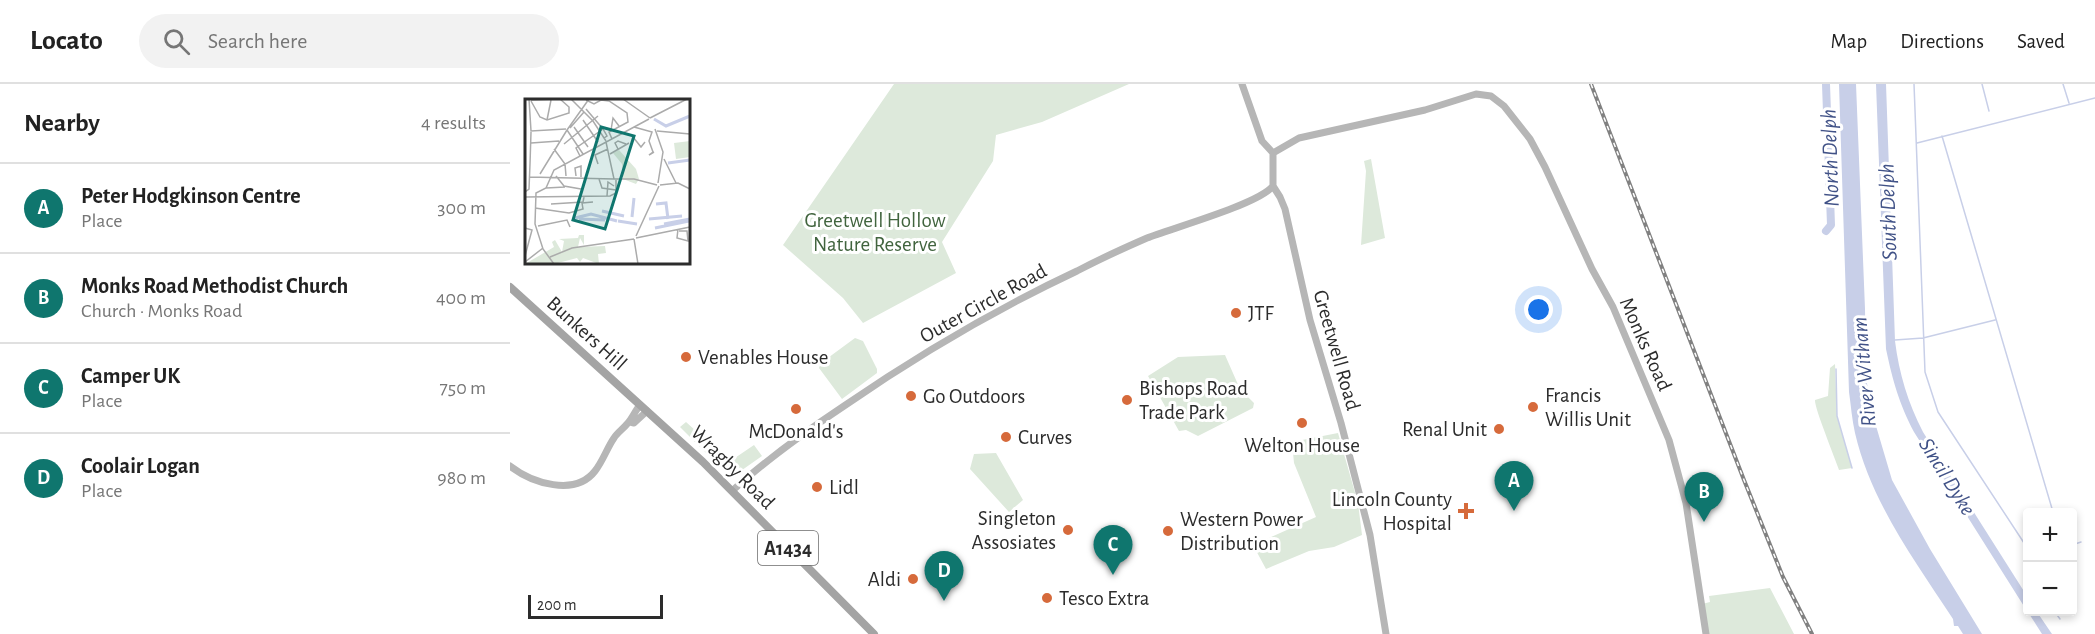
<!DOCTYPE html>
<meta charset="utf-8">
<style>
:root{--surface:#fff;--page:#f2f2f2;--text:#222;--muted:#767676;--line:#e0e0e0;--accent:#0f766e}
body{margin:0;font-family:"Alegreya Sans",sans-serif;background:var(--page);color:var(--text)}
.controls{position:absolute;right:18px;bottom:18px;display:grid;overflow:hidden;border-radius:6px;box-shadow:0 3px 9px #0003}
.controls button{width:54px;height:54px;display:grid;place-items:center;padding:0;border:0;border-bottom:2px solid var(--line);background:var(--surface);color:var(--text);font:30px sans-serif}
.scale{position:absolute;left:18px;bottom:15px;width:135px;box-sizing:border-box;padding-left:6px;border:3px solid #2c2c2c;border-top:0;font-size:16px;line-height:21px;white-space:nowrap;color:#2c2c2c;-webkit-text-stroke:4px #fff;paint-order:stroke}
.you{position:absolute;left:1029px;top:226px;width:21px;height:21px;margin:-15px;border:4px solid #fff;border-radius:50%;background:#1a73e8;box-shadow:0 0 0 9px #1a73e833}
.badge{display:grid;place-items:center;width:39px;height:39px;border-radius:50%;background:var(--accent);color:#fff;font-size:20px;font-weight:700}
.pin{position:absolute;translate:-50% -50px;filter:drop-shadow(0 2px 3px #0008)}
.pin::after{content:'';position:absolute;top:32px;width:21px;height:18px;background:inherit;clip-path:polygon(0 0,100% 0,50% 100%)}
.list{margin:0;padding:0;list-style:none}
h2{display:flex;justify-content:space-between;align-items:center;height:78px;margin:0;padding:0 24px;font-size:26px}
h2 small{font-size:20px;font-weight:400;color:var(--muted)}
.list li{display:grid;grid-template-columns:39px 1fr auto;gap:18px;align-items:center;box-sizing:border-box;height:90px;padding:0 24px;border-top:2px solid var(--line)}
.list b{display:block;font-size:22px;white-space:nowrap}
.list p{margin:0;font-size:20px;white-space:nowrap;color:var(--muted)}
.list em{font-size:20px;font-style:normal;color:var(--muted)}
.icon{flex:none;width:33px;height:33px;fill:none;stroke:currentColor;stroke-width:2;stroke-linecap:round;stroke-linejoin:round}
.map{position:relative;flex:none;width:1585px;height:550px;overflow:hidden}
header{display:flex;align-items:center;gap:36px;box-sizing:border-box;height:84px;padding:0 30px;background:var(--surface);border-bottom:2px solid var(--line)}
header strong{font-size:28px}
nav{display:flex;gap:33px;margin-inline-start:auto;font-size:21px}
.search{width:420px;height:54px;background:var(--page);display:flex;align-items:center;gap:15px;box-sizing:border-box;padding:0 21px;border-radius:33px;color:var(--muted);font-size:22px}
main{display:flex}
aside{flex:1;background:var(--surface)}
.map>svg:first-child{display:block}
</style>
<header>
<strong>Locato</strong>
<div class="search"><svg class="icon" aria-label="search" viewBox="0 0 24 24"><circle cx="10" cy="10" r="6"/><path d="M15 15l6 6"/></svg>Search here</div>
<nav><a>Map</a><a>Directions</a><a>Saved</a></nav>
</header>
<main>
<aside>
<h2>Nearby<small>4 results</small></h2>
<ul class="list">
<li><span class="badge">A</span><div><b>Peter Hodgkinson Centre</b><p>Place</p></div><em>300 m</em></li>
<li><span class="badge">B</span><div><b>Monks Road Methodist Church</b><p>Church · Monks Road</p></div><em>400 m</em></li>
<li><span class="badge">C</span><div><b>Camper UK</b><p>Place</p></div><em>750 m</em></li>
<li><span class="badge">D</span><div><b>Coolair Logan</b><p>Place</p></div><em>980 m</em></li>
</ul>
</aside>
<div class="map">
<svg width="1585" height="550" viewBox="0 0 1585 550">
<rect width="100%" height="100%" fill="#fff"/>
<!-- green -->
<path fill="#dde9db" d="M 384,0 L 619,0 L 532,38 L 486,51 L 483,77 L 432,158 L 446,189 L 353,239 L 333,214 L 273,161 Z
M 861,75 L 875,154 L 851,161 L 856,87 L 854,77 Z
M 345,254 L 353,257 L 367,285 L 367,289 L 332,315 L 309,284 L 311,279 Z
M 715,271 L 730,305 L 744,319 L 743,324 L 688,352 L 676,346 L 669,347 L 638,292 L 668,273 Z
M 1325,280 L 1327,332 L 1342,384 L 1329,386 C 1325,374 1304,323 1305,316 L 1318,312 L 1320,284 Z
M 176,338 L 186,347 L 192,346 L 216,380 L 244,361 L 252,372 L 225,391 L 216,389 L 170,343 Z
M 828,349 L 848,419 L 852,451 L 824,463 L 799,467 L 756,485 L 743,461 L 806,433 L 784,379 L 782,358 Z
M 486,369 L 513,416 L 499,428 L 460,385 L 464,370 Z
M 1260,504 L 1284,550 L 1198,550 L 1192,520 L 1200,518 L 1199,512 Z"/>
<!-- water -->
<path fill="#c8cfe8" d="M 1329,0 L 1346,0 L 1355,225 L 1356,293 L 1361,325 L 1382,396 L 1420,465 L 1472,550 L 1453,550 L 1448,542 L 1444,542 L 1443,535 C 1405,477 1361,418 1345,349 C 1342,336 1341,322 1339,308 Z
M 1366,0 L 1376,0 L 1385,257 C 1389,289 1398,319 1413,348 L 1517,512 L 1517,527 L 1404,348 C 1389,319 1383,298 1376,265 Z
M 1518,528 L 1527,528 L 1542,550 L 1532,550 Z"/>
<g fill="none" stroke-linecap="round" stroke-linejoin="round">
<!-- stream -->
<path stroke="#c8cfe8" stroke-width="1.5" d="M 1404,0 L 1415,288 L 1428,328 L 1518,465
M 1472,0 L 1479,27
M 1553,0 L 1559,19
M 1432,52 L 1543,428
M 1407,59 L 1585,14
M 1385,256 L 1413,254 L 1485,236
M 1326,285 L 1327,332 L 1342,384
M 1562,461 L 1571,458
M 1518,474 L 1514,477 L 1518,484
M 1545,528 L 1550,535"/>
<!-- river -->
<path stroke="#c8cfe8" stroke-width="8" d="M 1316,147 L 1321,141 L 1316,0"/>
<!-- secondary -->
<path stroke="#b6b6b6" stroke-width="7" d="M 732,0 L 752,57 L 763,69 L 763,102 L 770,113 L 775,125 L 800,236 L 831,339 L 860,451 L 876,550
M 763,69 L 789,54 L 915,26 L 966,10 L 981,12 L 994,22 L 1020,55 L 1035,83 L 1082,185 L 1103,223 L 1159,356 L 1176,419 L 1196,550
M 120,338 L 124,339 L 137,327
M 0,382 C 22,399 65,413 85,387 C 93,377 97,364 104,354 C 107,349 113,345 117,340 C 122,335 125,327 130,321
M 222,407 C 257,375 295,348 334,322 C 408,271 486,225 567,187 C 590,175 614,164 637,154 C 663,144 749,120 763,102"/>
<!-- primary -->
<path stroke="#a4a4a4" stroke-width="8" d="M 0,203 L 193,378 L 364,550"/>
<defs>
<path id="rail" d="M 1081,0 L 1234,396 L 1273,493 L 1302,550"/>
</defs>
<!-- rail casing -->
<use href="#rail" stroke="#818181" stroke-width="4"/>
<!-- rail -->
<use href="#rail" stroke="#fff" stroke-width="1.5" stroke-dasharray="4.5" stroke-linecap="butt"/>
</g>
<!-- markers -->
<g fill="#d66a3b" stroke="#fff" stroke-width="2">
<circle cx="726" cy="229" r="6"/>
<circle cx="176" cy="273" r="6"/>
<circle cx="401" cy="312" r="6"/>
<circle cx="617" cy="316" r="6"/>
<circle cx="1023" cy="323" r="6"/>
<circle cx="286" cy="325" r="6"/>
<circle cx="792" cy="339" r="6"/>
<circle cx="989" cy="345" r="6"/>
<circle cx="496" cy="353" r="6"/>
<circle cx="307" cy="403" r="6"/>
<path d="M953 418h6v6h6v6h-6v6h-6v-6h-6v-6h6z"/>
<circle cx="558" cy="446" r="6"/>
<circle cx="658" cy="447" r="6"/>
<circle cx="403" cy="495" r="6"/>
<circle cx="537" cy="514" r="6"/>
</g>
<g text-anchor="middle" stroke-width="6" stroke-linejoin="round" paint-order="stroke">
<!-- shield labels -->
<rect fill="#fff" stroke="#6b6b6b" stroke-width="1.5" x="248" y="447" width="60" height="34" rx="4.5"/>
<g font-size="20" font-weight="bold" fill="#2c2c2c">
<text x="278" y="471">A1434</text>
</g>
<!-- park labels -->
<g font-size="21" fill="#41643e" stroke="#fff">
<text x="365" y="143">Greetwell Hollow<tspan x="365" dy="24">Nature Reserve</tspan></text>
</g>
<!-- street labels -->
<g font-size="21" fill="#2c2c2c" stroke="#fff">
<text transform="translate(473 219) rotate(-29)" y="7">Outer Circle Road</text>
<text transform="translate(77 249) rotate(42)" y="7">Bunkers Hill</text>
<text transform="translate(1136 260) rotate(66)" y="7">Monks Road</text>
<text transform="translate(827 266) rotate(74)" y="7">Greetwell Road</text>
<text transform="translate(223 383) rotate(45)" y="7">Wragby Road</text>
</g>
<!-- poi labels -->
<g font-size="21" fill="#2c2c2c" stroke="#fff" text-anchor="start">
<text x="738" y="236">JTF</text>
<text x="188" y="280">Venables House</text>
<text x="629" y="311">Bishops Road<tspan x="629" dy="24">Trade Park</tspan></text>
<text x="1035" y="318">Francis<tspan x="1035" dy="24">Willis Unit</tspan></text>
<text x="413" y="319">Go Outdoors</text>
<text x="977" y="352" text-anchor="end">Renal Unit</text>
<text x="286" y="354" text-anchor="middle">McDonald's</text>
<text x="508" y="360">Curves</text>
<text x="792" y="368" text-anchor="middle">Welton House</text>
<text x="319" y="410">Lidl</text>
<text x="942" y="422" text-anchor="end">Lincoln County<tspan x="942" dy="24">Hospital</tspan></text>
<text x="546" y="441" text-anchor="end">Singleton<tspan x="546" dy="24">Assosiates</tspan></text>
<text x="670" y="442">Western Power<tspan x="670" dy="24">Distribution</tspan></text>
<text x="391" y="502" text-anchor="end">Aldi</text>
<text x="549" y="521">Tesco Extra</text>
</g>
<!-- water labels -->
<g font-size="22" font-style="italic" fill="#415287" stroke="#fff">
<text transform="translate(1319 74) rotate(-92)" y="8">North Delph</text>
<text transform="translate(1377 128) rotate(-92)" y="8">South Delph</text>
<text transform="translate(1353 288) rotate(-95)" y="8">River Witham</text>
<text transform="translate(1438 392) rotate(58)" y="8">Sincil Dyke</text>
</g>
</g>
<!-- overview -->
<g transform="translate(15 15)">
<rect width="165" height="165" fill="#fff"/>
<path d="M 165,42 L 165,58 L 151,60 L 149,44 ZM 94,51 L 111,70 L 114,80 L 111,85 L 98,80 L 97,65 L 88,54 ZM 54,136 L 59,136 L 59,146 L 55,139 L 53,148 L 80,147 L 81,154 L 73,155 L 74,165 L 58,159 L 55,163 L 52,159 L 29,165 L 0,165 L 29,148 L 27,143 L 30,141 L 37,153 L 39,142 L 34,140 L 53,139 Z" fill="#dde9db"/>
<path fill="none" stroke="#c8cfe8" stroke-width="3" d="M 129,20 L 141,27 L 165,17M 143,64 L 165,61M 131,105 L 141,104 L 143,120M 77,112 L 99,117M 107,118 L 109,99M 50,119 L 66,115 L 92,122M 54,120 L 80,121M 124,120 L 157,117M 93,122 L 112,125M 139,125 L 165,120M 130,129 L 164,122"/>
<path fill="none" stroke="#ababab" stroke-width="1.5" d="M 4,0 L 6,32 L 41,30M 46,0 L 68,22 L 81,42M 98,0 L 125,19M 6,1 L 30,0M 61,1 L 69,5 L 76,1 L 84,2 L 102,14 L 103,23 L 84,33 L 87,40M 6,2 L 15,18 L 22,21 L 44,14 L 44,8 L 35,0M 61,10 L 78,30 L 82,37 L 79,39M 125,19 L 162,0M 22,21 L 26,1M 58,21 L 73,43M 49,28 L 63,48M 109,28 L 127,33 L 124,42 L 128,53 L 124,56 L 129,53M 45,29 L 59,13M 130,30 L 138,53 L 133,84M 42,31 L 64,0M 42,31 L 58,55M 86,31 L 88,19 L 94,27M 132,32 L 165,35M 108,38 L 116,48 L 120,43M 81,43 L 89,80 L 109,80 L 132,86M 6,44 L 34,42M 39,45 L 73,17M 29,50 L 40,65 L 41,77M 93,50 L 90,44 L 93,42 L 101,45M 85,55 L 104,44M 55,57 L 51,49 L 78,30M 139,60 L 151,84M 5,65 L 6,33M 73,65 L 70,56 L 83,50M 15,75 L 42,31M 31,77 L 39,87 L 56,90M 51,77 L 50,69 L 56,67 L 56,78M 4,78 L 89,80M 74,80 L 77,89 L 91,91M 135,86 L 153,84 L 165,90M 21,89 L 40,88M 0,93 L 4,90 L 5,65M 82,97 L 83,83 L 89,87M 0,98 L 85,97 L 91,94 L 91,81M 26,105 L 58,103 L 59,98M 10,109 L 44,114 L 58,110 L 57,104 L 68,103M 13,127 L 42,121 L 45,128M 0,129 L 7,131 L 0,157M 153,130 L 152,139 L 163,142 L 162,132 L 154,132M 111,137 L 134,87M 111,139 L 165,128M 109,140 L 113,165M 25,158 L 47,149 L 109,140M 0,163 L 18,149M 29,165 L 18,150 L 10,125 L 11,94 L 21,89 L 29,71 L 124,20"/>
<path fill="#0f766e" fill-opacity="0.15" stroke="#0f766e" stroke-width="3" d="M 76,28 L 109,37 L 80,130 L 48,121 Z"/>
<rect width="165" height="165" fill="none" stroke="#2c2c2c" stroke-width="3"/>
</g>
</svg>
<div class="controls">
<button>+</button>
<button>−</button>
</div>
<div class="scale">200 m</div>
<div class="you"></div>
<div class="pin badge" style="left:1004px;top:427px">A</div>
<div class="pin badge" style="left:1194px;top:438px">B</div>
<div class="pin badge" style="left:603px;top:491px">C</div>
<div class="pin badge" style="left:434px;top:517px">D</div>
</div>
</main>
